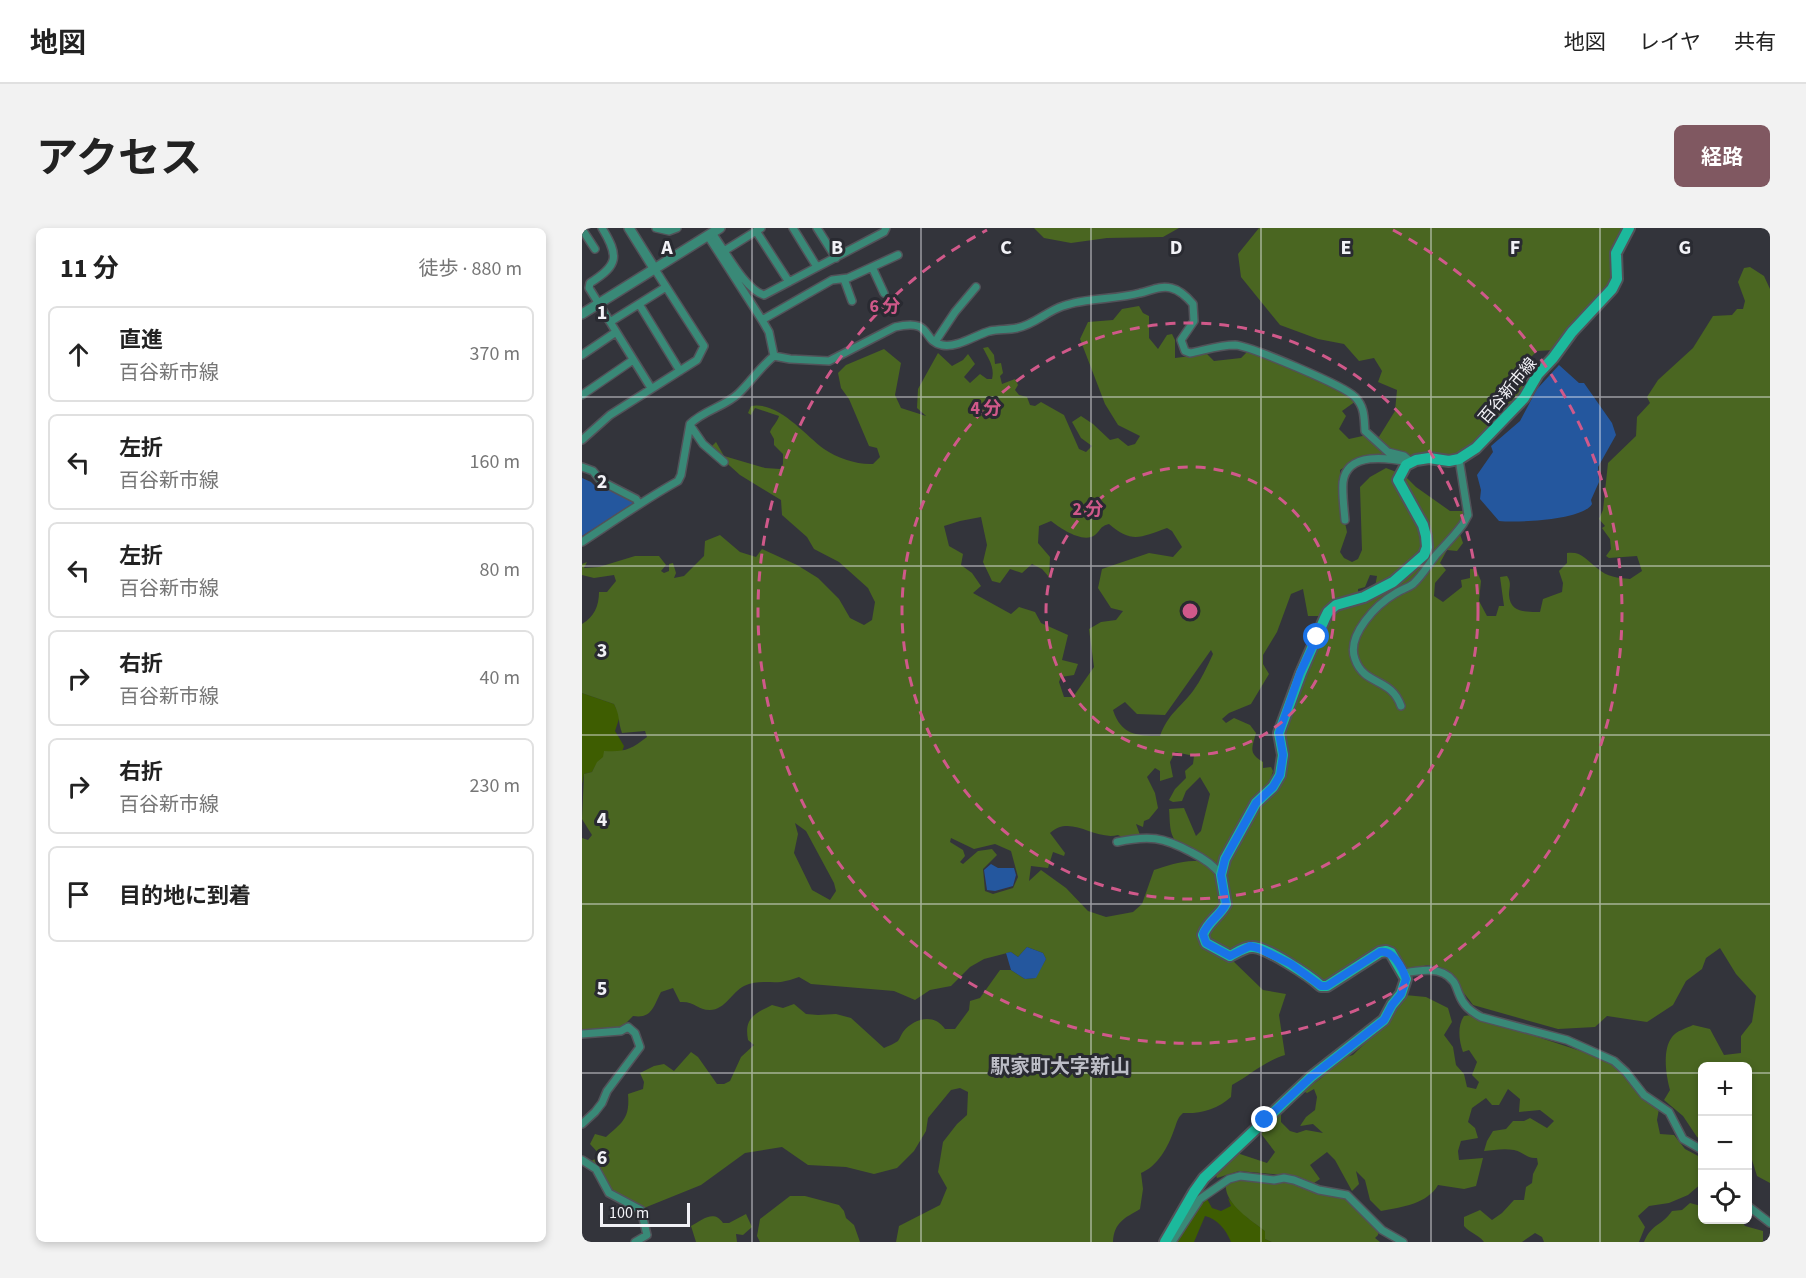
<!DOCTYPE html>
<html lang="ja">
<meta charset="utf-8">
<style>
:root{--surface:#fff;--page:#f2f2f2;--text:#222;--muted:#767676;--line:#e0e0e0;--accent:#805861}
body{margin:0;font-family:"Source Sans 3","Noto Sans JP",sans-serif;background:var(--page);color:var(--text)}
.controls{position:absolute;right:18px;bottom:18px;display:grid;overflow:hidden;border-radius:9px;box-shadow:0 3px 9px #0003}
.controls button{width:54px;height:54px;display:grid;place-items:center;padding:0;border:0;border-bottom:2px solid var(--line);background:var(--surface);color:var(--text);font:30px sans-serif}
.scale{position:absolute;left:18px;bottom:15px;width:90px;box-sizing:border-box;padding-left:6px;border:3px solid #f2f2f7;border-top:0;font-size:16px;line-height:21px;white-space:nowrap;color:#f2f2f7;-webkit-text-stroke:4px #292a31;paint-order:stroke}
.stop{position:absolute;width:18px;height:18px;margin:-14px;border:4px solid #1a73e8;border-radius:50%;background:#fff}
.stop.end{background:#1a73e8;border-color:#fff;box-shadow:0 2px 6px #0008}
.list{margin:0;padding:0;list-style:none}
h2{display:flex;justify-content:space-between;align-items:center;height:78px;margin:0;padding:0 24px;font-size:26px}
h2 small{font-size:20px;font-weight:400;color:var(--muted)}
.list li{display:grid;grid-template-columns:39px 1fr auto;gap:18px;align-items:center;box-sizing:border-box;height:96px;margin:0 12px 12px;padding:0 12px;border:2px solid var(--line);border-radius:9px}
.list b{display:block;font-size:22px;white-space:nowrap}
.list p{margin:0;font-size:20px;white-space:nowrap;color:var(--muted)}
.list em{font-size:20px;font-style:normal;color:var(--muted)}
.icon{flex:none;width:33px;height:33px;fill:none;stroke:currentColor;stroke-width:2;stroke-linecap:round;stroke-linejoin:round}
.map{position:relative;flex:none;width:1188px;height:1014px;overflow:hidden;border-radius:9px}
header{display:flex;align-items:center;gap:36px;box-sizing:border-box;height:84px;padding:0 30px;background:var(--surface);border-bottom:2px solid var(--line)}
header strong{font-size:28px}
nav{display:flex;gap:33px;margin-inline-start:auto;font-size:21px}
.intro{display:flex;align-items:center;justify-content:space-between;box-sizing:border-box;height:144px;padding:0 36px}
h1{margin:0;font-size:42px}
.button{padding:15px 27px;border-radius:9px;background:var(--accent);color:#fff;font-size:21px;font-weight:700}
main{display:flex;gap:36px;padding:0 36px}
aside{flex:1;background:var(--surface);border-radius:9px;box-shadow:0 3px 9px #0003}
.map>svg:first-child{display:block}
</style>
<header>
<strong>地図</strong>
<nav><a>地図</a><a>レイヤ</a><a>共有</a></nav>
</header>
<div class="intro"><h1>アクセス</h1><a class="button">経路</a></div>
<main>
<aside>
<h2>11 分<small>徒歩 · 880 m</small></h2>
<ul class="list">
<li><svg class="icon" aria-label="ahead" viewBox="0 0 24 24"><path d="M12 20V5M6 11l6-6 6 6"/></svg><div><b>直進</b><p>百谷新市線</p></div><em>370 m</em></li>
<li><svg class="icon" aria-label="left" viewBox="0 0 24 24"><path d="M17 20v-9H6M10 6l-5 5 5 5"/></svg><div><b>左折</b><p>百谷新市線</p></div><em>160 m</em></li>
<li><svg class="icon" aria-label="left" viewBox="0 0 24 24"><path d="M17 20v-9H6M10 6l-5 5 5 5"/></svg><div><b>左折</b><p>百谷新市線</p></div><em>80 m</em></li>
<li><svg class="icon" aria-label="right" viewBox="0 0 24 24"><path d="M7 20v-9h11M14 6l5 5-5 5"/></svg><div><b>右折</b><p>百谷新市線</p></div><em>40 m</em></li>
<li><svg class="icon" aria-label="right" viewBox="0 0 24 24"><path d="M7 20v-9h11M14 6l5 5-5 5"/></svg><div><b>右折</b><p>百谷新市線</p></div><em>230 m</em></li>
<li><svg class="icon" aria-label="arrive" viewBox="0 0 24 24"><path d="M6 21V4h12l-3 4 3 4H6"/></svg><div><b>目的地に到着</b></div></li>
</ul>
</aside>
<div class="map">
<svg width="1188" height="1014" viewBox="0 0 1188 1014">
<rect width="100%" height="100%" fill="#33343b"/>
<!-- green -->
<path fill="#3e5d01" d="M 0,465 L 32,476 L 38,488 L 33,503 L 42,518 L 40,524 C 24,528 18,528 10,544 L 2,546 L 0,556 Z
M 646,970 L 666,990 L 683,1003 L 683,1011 L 690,1014 L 649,1014 C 644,1002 636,991 623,988 L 612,1014 L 592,1014 L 618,977 L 625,971 L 630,980 L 639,983 L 649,978 Z"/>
<!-- forest -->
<path fill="#4a6621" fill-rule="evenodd" d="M 452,0 L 597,0 L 581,9 L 525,10 L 489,15 L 462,10 Z
M 677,0 L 1044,0 L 1024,63 L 971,122 L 955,123 L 939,139 C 944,153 942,167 931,178 C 919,189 879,229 865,230 C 858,231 850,228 842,228 C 820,228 812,225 795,212 L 813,183 L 815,162 L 796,154 L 800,143 L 792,130 L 777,133 L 762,116 L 736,111 L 698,97 L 659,49 L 656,26 Z
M 1168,39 L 1182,48 L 1188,61 L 1188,955 L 1175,948 L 1166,919 L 1166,838 L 1120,838 L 1120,912 L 1115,909 L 1101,888 L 1082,872 L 1088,862 C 1084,848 1080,822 1090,809 C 1094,803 1105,800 1111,797 L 1128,801 L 1142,827 L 1159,825 L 1159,808 L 1170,794 L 1174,768 L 1154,746 L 1138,720 L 1124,730 L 1120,741 L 1104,753 L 1091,777 L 1065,794 L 1025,788 L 1013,799 L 976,801 L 891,777 C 885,767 857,736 845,737 C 840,738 832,743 827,746 L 810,721 L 798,720 L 739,757 L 720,739 L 679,719 L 667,716 L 647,726 L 626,714 L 624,705 L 648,677 L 643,646 L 644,634 L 665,590 L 674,578 L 691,564 L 699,552 L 703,525 L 699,506 L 713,465 L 717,464 L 718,449 L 738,409 L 745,401 L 746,388 C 763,375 788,376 801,361 L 793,359 L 795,348 L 788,347 L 783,359 L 776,361 L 776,369 L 753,374 L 739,388 L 726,388 L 721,361 L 709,366 L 695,404 L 681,427 L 681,436 L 687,446 L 669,476 L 647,485 L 640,491 L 644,495 L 652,490 L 668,497 L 674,505 C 670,520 666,525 681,534 L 681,540 L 689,539 L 691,543 L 689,550 L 693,553 L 663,587 L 642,630 L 639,643 C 625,620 600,632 591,609 C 587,601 588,589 587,581 L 602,580 L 614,608 L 619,603 L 628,566 L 618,549 L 604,563 L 600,573 L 591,574 L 587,572 L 593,561 L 604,550 L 603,543 L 611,536 L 612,528 L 593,524 L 588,534 L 591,549 L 578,553 L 578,543 L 573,540 L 565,549 L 573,565 L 576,580 L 567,591 L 562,593 L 561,599 L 554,596 L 558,607 L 549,614 L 536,607 C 512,613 489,586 468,605 L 483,625 L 482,628 L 471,624 L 466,640 L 449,638 L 447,653 L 459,642 L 484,660 L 506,683 L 524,689 L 551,684 L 560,676 L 572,642 C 588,637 619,625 632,641 C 639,649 639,665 641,675 L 621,700 L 617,714 L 649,731 L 681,762 L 704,766 L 697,787 L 703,827 C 683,833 668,847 650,857 L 649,869 C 636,881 618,886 601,885 C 595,890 595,895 592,902 C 586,919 576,938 559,945 L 561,961 L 558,981 C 543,990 532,994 531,1014 L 314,1014 L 317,998 L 358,977 L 365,960 L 356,944 L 361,914 L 375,896 L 385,887 L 386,864 L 378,860 L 369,862 L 346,890 L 344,903 L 332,923 L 315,940 L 292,946 L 264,939 L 226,937 L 200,919 L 163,925 L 119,957 L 62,980 L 28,962 L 16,940 L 7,934 L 19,928 L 8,916 L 13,906 L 24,909 C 41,894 48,890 46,866 L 61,861 L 62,854 L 58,845 L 72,838 L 82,836 L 92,843 L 109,824 L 116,829 L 135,856 L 142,856 L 148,853 L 159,829 L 172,817 L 166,812 C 162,790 172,786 190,777 L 201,780 L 212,776 L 224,786 L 236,787 L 254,786 L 269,790 L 302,820 C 306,818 312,816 316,813 C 318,810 319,807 321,804 C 332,790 352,785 363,801 L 373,801 L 387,782 L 388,773 L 398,770 L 418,742 L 429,742 L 443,751 L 453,750 L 464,731 L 461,725 L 445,719 L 436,729 L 429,724 L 402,731 L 388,739 L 369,758 L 348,762 L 333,772 L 312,763 L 229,756 L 217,749 C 211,751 205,753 199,754 C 187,755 174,752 162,758 C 150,764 143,782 128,782 C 115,782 113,773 98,774 L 91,760 L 79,764 C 71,779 70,791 51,788 L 40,799 L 0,804 L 0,610 L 6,612 L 10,607 L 0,591 L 2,546 L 10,544 L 15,534 L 21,529 L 22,523 C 43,524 48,522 65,509 L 63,503 L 40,505 C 36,494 38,487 32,476 L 0,465 L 0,396 C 12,389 17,378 17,364 L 25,364 L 34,353 L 32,347 L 12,350 L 0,347 L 0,336 L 5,334 L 2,340 L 17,339 L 53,328 L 77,328 L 84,337 L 79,343 L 82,345 L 87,343 L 87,336 L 91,335 L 94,345 L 92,350 L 102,348 L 122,328 L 123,313 L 138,307 L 158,324 L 174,329 L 180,321 L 215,337 L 236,350 L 257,371 L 268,390 L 282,397 L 290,392 L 293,374 L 286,360 L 257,334 L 232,321 L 225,309 L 200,287 L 199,272 L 158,247 L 128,220 L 134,214 L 142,228 L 183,240 L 198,241 L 201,236 L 201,226 L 192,217 L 192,211 L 188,204 C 190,198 195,195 197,188 L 173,180 L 169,187 L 166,185 L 169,178 C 196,173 222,206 242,221 C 255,230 276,237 291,236 L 298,229 L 295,220 L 287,218 L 267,171 L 259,160 L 256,145 L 264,137 L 302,121 L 319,135 L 313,167 L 319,180 L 344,188 L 335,180 L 336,161 L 356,125 L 370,138 L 381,132 L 386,126 L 393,136 L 382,149 L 388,155 L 398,146 L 405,151 L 410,151 C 413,139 406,130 401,120 L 406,119 L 412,127 L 413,136 L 419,135 L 421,145 L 418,148 L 420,156 L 433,151 L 436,157 L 433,162 L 437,167 L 445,169 L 448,177 L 453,178 L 459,174 L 482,187 L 497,221 L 504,224 L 510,218 L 499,210 L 490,194 L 499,188 L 511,196 L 528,212 L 536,210 L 546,218 L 553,216 L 558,208 L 536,197 L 523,176 L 498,111 L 506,94 L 531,92 L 540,81 L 557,78 L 561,85 L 567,88 L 567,110 L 576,121 L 585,107 L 590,106 L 593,112 L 593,130 L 625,126 L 632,133 L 659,130 L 665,124 L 673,123 L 767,166 L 774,173 L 760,183 L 764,188 L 757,201 L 767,211 L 785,207 L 806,225 L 820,230 L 781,228 L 758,242 L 759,276 L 765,304 L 758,324 L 762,330 L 770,334 L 776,331 L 780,322 L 778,259 L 788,249 L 804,240 L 822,247 L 834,259 L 868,283 L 881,283 L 887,295 L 878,306 L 881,315 L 875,323 L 865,322 L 858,335 L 864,342 L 853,355 L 852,368 L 861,374 L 880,359 L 879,352 L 888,350 L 888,341 L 894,341 L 899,353 L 897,373 L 905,388 L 914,388 L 917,378 L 922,378 L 918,349 L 925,348 C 930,355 927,359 927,367 C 928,385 944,384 958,384 L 961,371 L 980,364 L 981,355 L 977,343 L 985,335 L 985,325 C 1000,323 1004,332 1015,340 C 1025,349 1036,350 1048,351 L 1060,343 L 1055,328 L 1027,330 L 1024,328 L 1029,321 L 1028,311 L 1020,300 L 1023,298 L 1017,291 L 1021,282 L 1026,235 L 1054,208 L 1055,189 L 1068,175 L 1065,169 L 1076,152 L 1111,120 L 1131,88 L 1150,87 L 1155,81 L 1161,81 L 1163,73 L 1156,54 L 1162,40 ZM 399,289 L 405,317 L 401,334 L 410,353 L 418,355 L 428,341 L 440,345 L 450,336 L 460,341 L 467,349 L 468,329 L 456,315 L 457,298 L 469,293 C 478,300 501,316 513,307 C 520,301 517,299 527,296 C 550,316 559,309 585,300 L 590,303 L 600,319 L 591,329 L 567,325 L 520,341 L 516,360 L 529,380 L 541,383 L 534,392 L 519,394 L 507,401 L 512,439 L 491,469 L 482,469 L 477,454 L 479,449 L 492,447 L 496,436 L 480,432 L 486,407 L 459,395 L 453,384 L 437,379 L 429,386 L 391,365 L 399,358 L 390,345 L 379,337 L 381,326 L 367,318 L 362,298 L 378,293 ZM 629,422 L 631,426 C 625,439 619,452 611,463 C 597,481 586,486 578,508 C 555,508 539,507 531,482 L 543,474 L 555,486 L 583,487 ZM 213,595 L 224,603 L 252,655 L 254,663 L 248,672 L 230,662 L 212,625 L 216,606 ZM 369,610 L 392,621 L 413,616 L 429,623 L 436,649 L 431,660 L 411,666 L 403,663 L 401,641 L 415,627 L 410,621 L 396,623 L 381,636 L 378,634 L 383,628 L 381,622 L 368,614 Z
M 823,767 L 844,769 L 866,780 L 870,794 L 862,807 L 871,819 L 874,837 L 882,846 L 885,859 L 894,861 L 897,854 L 890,847 L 895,834 L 887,822 L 881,824 C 877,813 875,798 882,788 L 889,787 L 1023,831 C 1044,844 1058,865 1077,881 L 1075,892 L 1078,906 L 1092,907 L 1103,921 L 1120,930 L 1120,936 L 1118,937 L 1120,955 L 1106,967 L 1087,975 L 1067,978 L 1056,988 L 1063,999 L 1057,1014 L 962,1014 L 960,1009 L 953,1005 L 940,1014 L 902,1014 C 897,1007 888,1005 882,998 L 882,989 L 898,982 L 910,992 L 920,985 L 932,972 L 942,972 L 944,959 L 950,955 L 951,946 L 956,936 L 955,930 C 945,931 942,924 932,922 C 922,920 912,922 902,923 L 905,913 L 911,903 L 924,901 L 931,893 L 942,893 L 948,890 L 965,900 L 972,893 L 958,882 L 937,884 L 938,871 L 926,861 L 917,877 L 910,877 L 904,870 L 890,880 L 886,894 L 893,900 L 896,910 L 879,913 L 876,923 L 877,932 L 901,930 L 894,958 L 882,961 L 856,957 C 845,976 820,979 799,983 L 788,972 L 783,952 L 774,943 L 777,956 L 770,963 L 753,932 L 745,924 L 728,937 L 738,951 L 732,955 L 714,948 L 657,943 L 635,950 L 633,944 L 655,925 L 685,935 L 693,924 L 677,903 L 699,884 L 699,894 L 708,903 L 715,905 L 724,902 L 741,905 L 731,896 L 718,898 L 724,889 L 733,882 L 735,869 L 732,861 L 725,865 L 721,863 L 738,851 L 761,830 L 771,827 L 804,794 Z
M 663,949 L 685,954 L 707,955 L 737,964 L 761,967 L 797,1001 L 796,1007 L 793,1010 L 798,1014 L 690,1014 L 683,1011 L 683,1003 C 669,992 641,975 644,955 Z
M 208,968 L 223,968 L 257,977 L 262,983 L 264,990 L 272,997 L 278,1014 L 178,1014 L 175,1008 L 178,991 Z
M 1108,975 L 1119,978 L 1120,976 L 1120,992 L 1159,992 L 1163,998 L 1181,1003 L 1181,1014 L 1062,1014 C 1070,995 1080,998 1090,983 L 1100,982 Z
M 164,986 L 170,999 L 161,1007 L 154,1006 L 155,1014 L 114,1014 L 109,998 C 120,992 132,981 141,995 L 147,995 Z"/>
<!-- water -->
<path fill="#24579e" d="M 977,137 L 997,155 L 1002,155 L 1030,195 L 1034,207 L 1016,239 L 1017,254 L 1009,272 L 1010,276 C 1001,292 936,295 917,293 L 898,271 L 899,262 L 895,247 L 911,224 L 909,218 L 938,193 L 955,161 Z
M 0,250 L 9,254 L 13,258 L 28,261 L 52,271 L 51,276 L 0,308 Z
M 409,636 L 416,640 L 432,640 L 434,647 L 431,658 L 413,663 L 405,662 L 402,642 Z
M 445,719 L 461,725 L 464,731 L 454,750 L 443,751 L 429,742 L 424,725 L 429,724 L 436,729 Z"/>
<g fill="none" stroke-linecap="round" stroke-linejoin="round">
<defs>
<path id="minor" d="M 20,0 C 37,28 37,37 8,55 L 7,60 L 69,160
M 74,0 L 87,3 L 95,0
M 211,0 L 235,39
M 235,0 L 254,30
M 0,1 L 13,21
M 174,3 L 207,54
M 130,5 C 142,21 163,62 182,67 L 302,4 L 304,0
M 126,8 L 180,92 L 187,104 L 192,128
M 142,23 L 179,0
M 290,39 L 302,65
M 262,51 L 270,73
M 57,76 L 98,143
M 180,92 L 250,52 L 266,50 L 316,27
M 28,94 L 84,59
M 353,114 L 373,84 L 394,59
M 0,127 L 34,104
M 0,167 L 51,132
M 108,197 L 121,216 L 142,234
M 0,212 L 28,187 L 115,132 L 122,118 L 72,40
M 0,239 L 11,243 L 19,253 L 54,271 L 57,276
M 763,292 C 762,280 760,266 761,254 C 765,223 807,230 827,234
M 0,314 C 32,293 62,272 96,253 L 99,247 L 108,196 C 122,182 142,179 156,166 C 169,154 178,139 192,128 L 208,131 L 247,133 L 313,99 C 352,90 339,113 360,117 C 376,120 393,107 408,103 C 417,101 426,102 435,100 C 452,97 465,83 481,78 C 505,69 533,72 558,65 C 568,63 578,57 589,60 C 598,62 605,69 611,76 L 612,93 L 599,112 L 603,123 L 608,125 C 623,122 638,117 653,117 C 668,118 763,158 773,169 C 783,179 782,190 783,203 L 806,224 L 822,228 L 829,234
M 819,478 C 809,449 782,458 773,431 C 764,407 795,376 814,365 C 820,361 826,360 831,356 C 840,348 846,337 854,327 C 863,317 873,307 881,296 L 886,287 L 877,231
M 535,614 C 567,607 581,609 609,624 C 621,630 631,636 639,647
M 822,745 C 838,742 860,738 871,753 C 874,756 875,762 877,766 C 881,777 888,783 899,789 L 985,812 L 1032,833 L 1044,844 L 1062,867 L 1087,884 L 1101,911 L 1120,922
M 0,806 L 39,803 L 46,799 L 53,805 L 58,819 L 25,863 L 20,875 L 13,884 L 0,896
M 0,932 L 14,941 L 27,965 L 59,982 L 65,1007 L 53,1014
M 1166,978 L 1188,995
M 590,1014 L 618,971 L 647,951 L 658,948 L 692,952 L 702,950 L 712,952 L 737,962 L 765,967 L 800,1002 L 821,1014"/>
<path id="tertiary" d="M 47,0 L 72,40
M 0,86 L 138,0"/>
<path id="secondary" d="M 583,1014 L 612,964 L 622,950 L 729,849 L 802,792 L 810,777 L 819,766 L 824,751 L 809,725 L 804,723 L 798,724 L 745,758 L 739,758 C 728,748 683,718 670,719 C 662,719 654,725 648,728 L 624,715 L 621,707 C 626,693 637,689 644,676 L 639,647 L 643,631 L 674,575 L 691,559 L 698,547 L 701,527 L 697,505 L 719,445 L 743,390 L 746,384 L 754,377 L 782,369 L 811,354 L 842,327 L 845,319 L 844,308 L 841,297 L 816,252 L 824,237 L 834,232 L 847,230 L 867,233 L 877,231 L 894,220 L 942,170 L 956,146 L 971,130 L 990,104 L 1030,61 L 1035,51 L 1034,25 L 1047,0"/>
</defs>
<!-- minor casing -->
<use href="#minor" stroke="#525259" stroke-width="10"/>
<!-- tertiary casing -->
<use href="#tertiary" stroke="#525259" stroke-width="12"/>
<!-- secondary casing -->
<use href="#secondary" stroke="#525259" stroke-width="14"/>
<!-- minor -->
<use href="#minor" stroke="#398977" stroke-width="7"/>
<!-- tertiary -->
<use href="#tertiary" stroke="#398977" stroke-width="9"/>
<!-- secondary -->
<use href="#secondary" stroke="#1cb99c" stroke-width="10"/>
</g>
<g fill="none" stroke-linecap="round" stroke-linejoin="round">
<!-- route -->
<path stroke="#1a73e8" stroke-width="8" d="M 683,892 L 729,849 L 802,792 L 810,777 L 819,766 L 824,751 C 820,739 811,722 798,724 L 745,758 L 739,758 L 709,736 L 676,720 L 668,718 L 648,728 L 624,715 L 621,706 C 626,693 637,689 644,676 L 639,647 L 643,631 L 674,575 L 691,559 L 698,547 L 701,527 L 697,505 L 718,445 L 735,409"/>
</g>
<!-- grid -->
<path fill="none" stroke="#f2f2f7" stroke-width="1.5" stroke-opacity="0.55" d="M 170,0 L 170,1014M 339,0 L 339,1014M 509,0 L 509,1014M 679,0 L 679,1014M 849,0 L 849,1014M 1018,0 L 1018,1014M 0,169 L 1188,169M 0,338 L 1188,338M 0,507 L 1188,507M 0,676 L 1188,676M 0,845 L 1120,845M 1166,845 L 1188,845"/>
<!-- distance rings -->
<g fill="none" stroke="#d0598a" stroke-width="3" stroke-dasharray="10 8">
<circle cx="608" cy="383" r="144"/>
<circle cx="608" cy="383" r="288"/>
<path d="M811 2A432 432 0 1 1 405 2"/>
</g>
<g text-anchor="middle" stroke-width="6" stroke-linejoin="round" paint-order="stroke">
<!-- street labels -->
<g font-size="16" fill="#f2f2f7" stroke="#292a31">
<text transform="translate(925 162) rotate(-50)" y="6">百谷新市線</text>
</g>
<!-- quarter labels -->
<g font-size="20" font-weight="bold" fill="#bcbdc6" stroke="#292a31">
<text x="478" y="845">駅家町大字新山</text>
</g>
</g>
<g font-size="20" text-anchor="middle" font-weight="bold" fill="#f2f2f7" stroke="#292a31" stroke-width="6" stroke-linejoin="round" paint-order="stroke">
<text x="85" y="26">A</text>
<text x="255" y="26">B</text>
<text x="424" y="26">C</text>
<text x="594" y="26">D</text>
<text x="764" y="26">E</text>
<text x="933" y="26">F</text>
<text x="1103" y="26">G</text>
<text x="20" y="91">1</text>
<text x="20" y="260">2</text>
<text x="20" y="429">3</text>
<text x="20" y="598">4</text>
<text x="20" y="767">5</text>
<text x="20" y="936">6</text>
</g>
<circle cx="608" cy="383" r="9" fill="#d0598a" stroke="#292a31" stroke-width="3"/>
<g font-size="18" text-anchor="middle" font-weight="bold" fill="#d0598a" stroke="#292a31" stroke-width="6" stroke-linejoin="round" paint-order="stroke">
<text x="303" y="84">6 分</text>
<text x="404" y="186">4 分</text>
<text x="506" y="287">2 分</text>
</g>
</svg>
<div class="controls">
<button>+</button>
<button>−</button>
<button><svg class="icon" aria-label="locate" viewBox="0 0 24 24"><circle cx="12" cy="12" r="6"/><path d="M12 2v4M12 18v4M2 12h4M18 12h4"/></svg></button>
</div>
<div class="scale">100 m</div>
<div class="stop" style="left:735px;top:409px"></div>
<div class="stop end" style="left:683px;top:892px"></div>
</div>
</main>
